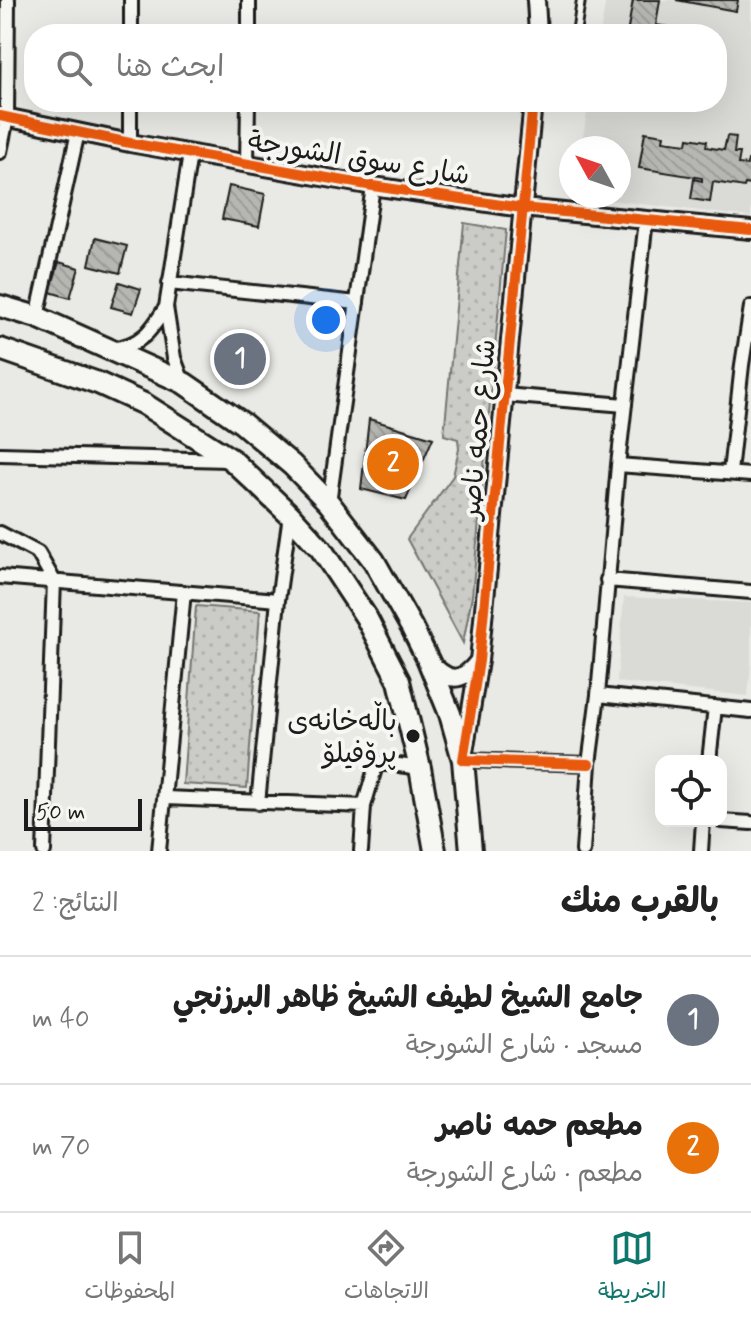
<!DOCTYPE html>
<html lang="ar">
<meta charset="utf-8">
<style>
:root{--surface:#fff;--page:#f2f2f2;--text:#222;--muted:#767676;--line:#e0e0e0;--accent:#0f766e}
body{margin:0;font-family:Mynerve,"Playpen Sans Arabic",sans-serif;background:var(--page);color:var(--text);direction:rtl}
.controls{position:absolute;right:24px;bottom:24px;display:grid;overflow:hidden;border-radius:16px;box-shadow:0 8px 32px #0002}
.controls button{width:72px;height:72px;display:grid;place-items:center;padding:0;border:0;border-bottom:2px solid var(--line);background:var(--surface);color:var(--text);font:40px sans-serif}
.compass{position:absolute;left:559px;top:136px;width:72px;height:72px;border-radius:50%;background:var(--surface);box-shadow:0 8px 32px #0002;rotate:310deg}
.scale{position:absolute;left:24px;bottom:20px;width:118px;box-sizing:border-box;padding-left:8px;border:4px solid #1c1c1c;border-top:0;font-size:22px;line-height:28px;white-space:nowrap;color:#1c1c1c;-webkit-text-stroke:6px #f6f6f2;paint-order:stroke}
.you{position:absolute;left:326px;top:320px;width:28px;height:28px;margin:-20px;border:6px solid #fff;border-radius:50%;background:#1a73e8;box-shadow:0 0 0 12px #1a73e833}
.badge{display:grid;place-items:center;width:52px;height:52px;border-radius:50%;background:var(--accent);color:#fff;font-size:26px;font-weight:700}
.pin{position:absolute;translate:-50% -50%;border:4px solid #fff;box-shadow:0 2px 8px #0006}
.list{margin:0;padding:0;list-style:none}
h2{display:flex;justify-content:space-between;align-items:center;height:104px;margin:0;padding:0 32px;font-size:34px}
h2 small{font-size:26px;font-weight:400;color:var(--muted)}
.list li{display:grid;grid-template-columns:52px 1fr auto;gap:24px;align-items:center;box-sizing:border-box;height:128px;padding:0 32px;border-top:2px solid var(--line)}
.list b{display:block;font-size:30px;white-space:nowrap}
.list p{margin:0;font-size:26px;white-space:nowrap;color:var(--muted)}
.list em{font-size:26px;font-style:normal;color:var(--muted)}
.icon{flex:none;width:44px;height:44px;fill:none;stroke:currentColor;stroke-width:2;stroke-linecap:round;stroke-linejoin:round}
.map{position:relative;flex:none;width:751px;height:851px;overflow:hidden;direction:ltr}
.search{position:absolute;background:var(--surface);box-shadow:0 8px 32px #0002;left:24px;right:24px;top:24px;height:88px;display:flex;align-items:center;gap:20px;box-sizing:border-box;padding:0 28px;border-radius:32px;color:var(--muted);font-size:30px}
.sheet{height:360px;background:var(--surface)}
nav{display:flex;justify-content:space-around;align-items:center;box-sizing:border-box;height:112px;border-top:2px solid var(--line);background:var(--surface);font-size:22px;color:var(--muted)}
nav a{display:grid;justify-items:center;gap:4px}
nav .on{color:var(--accent)}
.map>svg:first-child{display:block}
</style>
<div class="map">
<svg width="751" height="851" viewBox="0 0 751 851">
<defs>
<pattern id="grass-dots" width="8" height="8" patternUnits="userSpaceOnUse" patternTransform="scale(2)"><rect width="8" height="8" fill="#cbcbc7"/><path d="M2 2h.1M6 6h.1" fill="none" stroke="#aeaeaa" stroke-width="1.8" stroke-linecap="round"/></pattern>
<pattern id="building-back-hatch" width="6" height="6" patternUnits="userSpaceOnUse" patternTransform="scale(2)"><rect width="6" height="6" fill="#b6b6b3"/><path d="M-1 5l2 2M0 0l6 6M5-1l2 2" fill="none" stroke="#9c9c99"/></pattern>
</defs>
<rect width="100%" height="100%" fill="#e9e9e5"/>
<filter id="ink" filterUnits="userSpaceOnUse"><feTurbulence type="fractalNoise" baseFrequency=".0125" numOctaves="2"/><feDisplacementMap in="SourceGraphic" scale="16" xChannelSelector="R" yChannelSelector="G"/><feConvolveMatrix kernelMatrix="1 2 1 2 8 2 1 2 1" color-interpolation-filters="sRGB"/></filter>
<g filter="url(#ink)">
<!-- built -->
<path fill="#dadad6" d="M 606,0 L 751,0 L 751,217 L 576,196 L 619,196 L 619,148 L 581,148 L 589,102 L 717,102 L 717,34 L 600,34 Z
M 624,597 L 751,603 L 751,663 L 748,696 L 617,682 Z"/>
<!-- grass -->
<path fill="url(#grass-dots)" stroke="#747472" stroke-width="2" d="M 464,223 L 506,230 L 472,596 L 463,643 L 407,539 L 453,476 L 459,449 L 458,439 L 444,435 Z
M 196,606 L 260,611 L 247,788 L 183,784 Z"/>
<!-- building -->
<path fill="url(#building-back-hatch)" stroke="#1c1c1c" stroke-width="2" d="M 633,0 L 660,0 L 656,25 L 694,31 L 694,34 L 627,34 Z
M 676,0 L 738,0 L 736,11 Z
M 615,102 L 642,102 L 641,107 Z
M 645,132 L 664,135 L 663,141 L 687,144 L 688,138 L 707,141 L 706,147 L 724,150 L 727,136 L 736,137 L 734,153 L 740,153 L 738,164 L 747,165 L 748,160 L 751,161 L 751,185 L 745,184 L 744,187 L 713,182 L 710,202 L 691,199 L 694,179 L 702,181 L 702,178 L 639,168 Z
M 229,186 L 265,194 L 259,226 L 222,219 Z
M 95,238 L 127,246 L 120,273 L 89,265 Z
M 59,262 L 79,268 L 70,298 L 50,292 Z
M 119,282 L 141,289 L 133,313 L 111,307 Z
M 369,419 L 433,438 L 406,500 L 361,489 Z"/>
<g fill="none" stroke-linecap="round" stroke-linejoin="round">
<defs>
<path id="service" d="M 576,34 L 581,0"/>
<path id="minor" d="M 131,34 L 131,0
M 249,34 L 249,0
M 130,143 L 130,102
M 0,152 L 7,118 L 8,0
M 247,164 L 248,102
M 169,283 L 357,303
M 37,317 L 78,132
M 111,349 C 141,346 151,331 166,307
M 183,382 L 174,358 L 166,307 L 190,154
M 504,395 L 625,405
M 0,454 L 228,460
M 618,465 L 751,475
M 730,472 L 742,365 L 751,307
M 329,503 L 373,186
M 0,533 L 38,553 L 54,581 L 44,851
M 0,577 L 278,600
M 607,580 L 751,592
M 598,695 L 751,711
M 463,760 L 589,764
M 709,761 L 715,707
M 165,798 L 364,806
M 258,803 L 278,600 L 290,515
M 721,821 L 751,823
M 159,851 L 184,592
M 361,851 L 364,806 L 377,762 L 420,768
M 583,851 L 589,764 L 598,695 L 618,465 L 646,220
M 701,851 L 703,821"/>
<path id="tertiary" d="M 536,0 L 538,34
M 0,116 L 130,143 L 373,186 L 522,208 L 751,230
M 429,661 C 447,682 461,684 478,662
M 463,758 L 479,661 L 533,102"/>
<path id="primary" d="M 0,306 L 37,317 L 184,383 L 242,423 L 292,465 L 329,503 L 374,561 L 412,628 L 428,660 L 450,714 L 463,760 L 471,851
M 0,349 L 98,383 L 144,404 L 232,460 L 290,515 L 321,549 L 366,617 L 399,681 L 420,768 L 435,851"/>
</defs>
<!-- service casing -->
<use href="#service" stroke="#1c1c1c" stroke-width="12"/>
<!-- minor casing -->
<use href="#minor" stroke="#1c1c1c" stroke-width="18"/>
<!-- tertiary casing -->
<use href="#tertiary" stroke="#1c1c1c" stroke-width="22"/>
<!-- primary casing -->
<use href="#primary" stroke="#1c1c1c" stroke-width="26"/>
<!-- service -->
<use href="#service" stroke="#f6f6f2" stroke-width="6"/>
<!-- minor -->
<use href="#minor" stroke="#f6f6f2" stroke-width="12"/>
<!-- tertiary -->
<use href="#tertiary" stroke="#f6f6f2" stroke-width="16"/>
<!-- primary -->
<use href="#primary" stroke="#f6f6f2" stroke-width="20"/>
<defs>
<path id="cycleway" d="M 533,102 L 479,661 L 463,760 L 589,764
M 0,116 L 130,143 L 373,186 L 522,208 L 751,230"/>
</defs>
<!-- cycleway casing -->
<use href="#cycleway" stroke="#f6f6f2" stroke-width="15"/>
<!-- cycleway -->
<use href="#cycleway" stroke="#e8590c" stroke-width="10"/>
</g>
</g>
<!-- markers -->
<circle fill="#1c1c1c" stroke="#f6f6f2" stroke-width="3" cx="413" cy="736" r="8"/>
<g text-anchor="middle" stroke-width="8" stroke-linejoin="round" paint-order="stroke">
<!-- street labels -->
<g font-size="28" fill="#1c1c1c" stroke="#f6f6f2">
<text transform="translate(359 157) rotate(9)" y="10">شارع سوق الشورجة</text>
<text transform="translate(477 429) rotate(-85)" y="10">شارع حمه ناصر</text>
</g>
<!-- poi labels -->
<g font-size="28" fill="#1c1c1c" stroke="#f6f6f2" text-anchor="end">
<text x="397" y="730">باڵەخانەی<tspan x="397" dy="32">پرۆفیلۆ</tspan></text>
</g>
</g>
</svg>
<div class="controls">
<button><svg class="icon" aria-label="locate" viewBox="0 0 24 24"><circle cx="12" cy="12" r="6"/><path d="M12 2v4M12 18v4M2 12h4M18 12h4"/></svg></button>
</div>
<svg class="compass" viewBox="-18 -18 36 36"><path d="M0-13l5 13h-10z" fill="#e53935"/><path d="M0 13l5-13h-10z" fill="#767676"/></svg>
<div class="scale">50 m</div>
<div class="you"></div>
<div class="pin badge" style="left:240px;top:359px;background:#6b7280">1</div>
<div class="pin badge" style="left:393px;top:464px;background:#e8710a">2</div>
<div class="search"><svg class="icon" aria-label="search" viewBox="0 0 24 24"><circle cx="10" cy="10" r="6"/><path d="M15 15l6 6"/></svg>ابحث هنا</div>
</div>
<section class="sheet">
<h2>بالقرب منك<small>النتائج: 2</small></h2>
<ul class="list">
<li><span class="badge" style="background:#6b7280">1</span><div><b>جامع الشيخ لطيف الشيخ ظاهر البرزنجي</b><p>مسجد · شارع الشورجة</p></div><em>40 m</em></li>
<li><span class="badge" style="background:#e8710a">2</span><div><b>مطعم حمه ناصر</b><p>مطعم · شارع الشورجة</p></div><em>70 m</em></li>
</ul>
</section>
<nav>
<a class="on"><svg class="icon" aria-label="map" viewBox="0 0 24 24"><path d="M3 6l6-2 6 2 6-2v14l-6 2-6-2-6 2zM9 4v14M15 6v14"/></svg>الخريطة</a>
<a><svg class="icon" aria-label="directions" viewBox="0 0 24 24"><path d="M12 3l9 9-9 9-9-9zM9 14v-3h6M13 9l2 2-2 2"/></svg>الاتجاهات</a>
<a><svg class="icon" aria-label="saved" viewBox="0 0 24 24"><path d="M7 4h10v16l-5-4-5 4z"/></svg>المحفوظات</a>
</nav>
